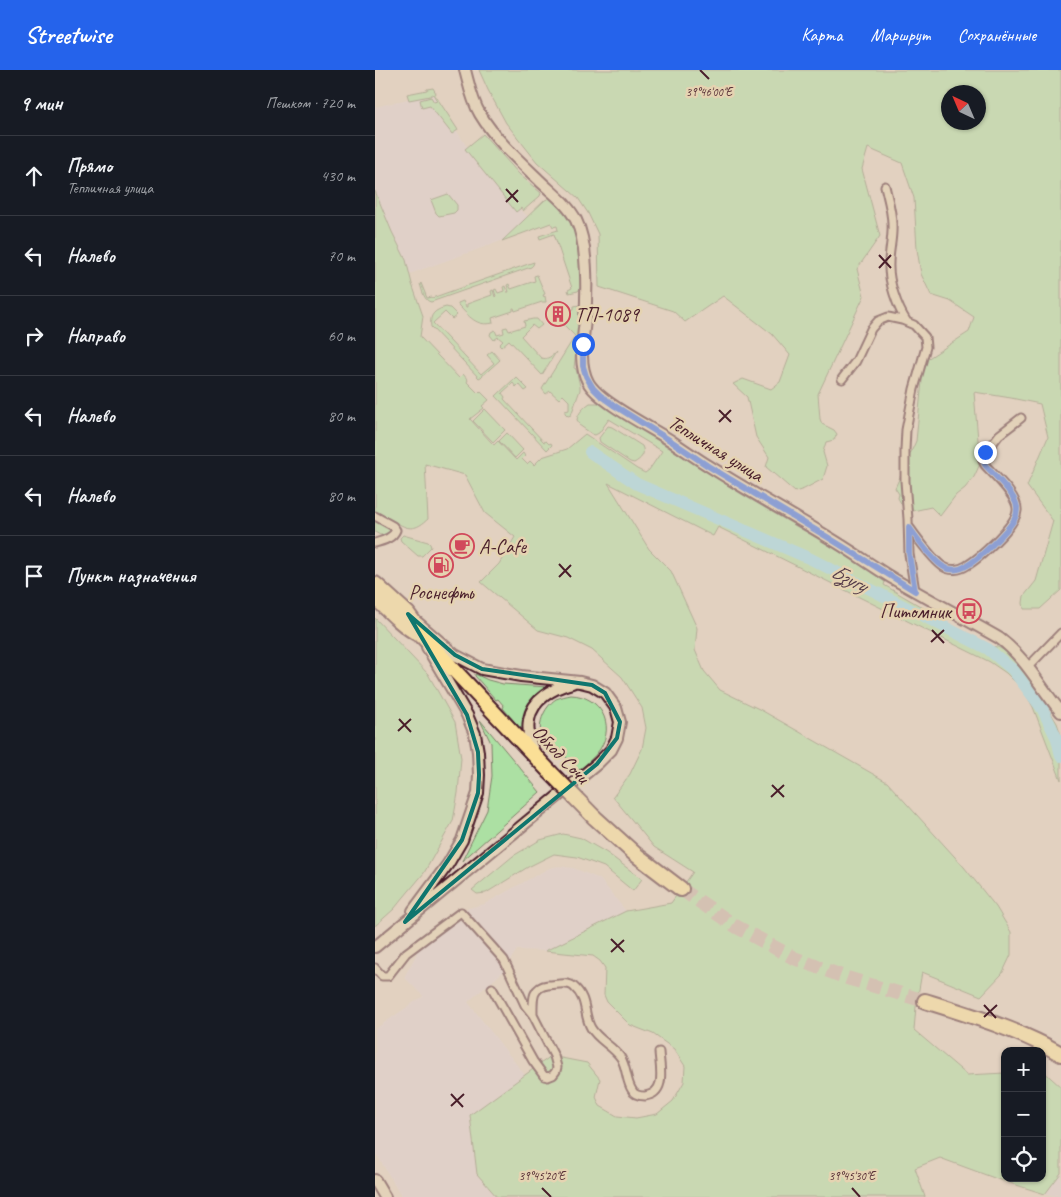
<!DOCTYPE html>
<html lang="ru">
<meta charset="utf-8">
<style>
:root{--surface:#171b24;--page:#242831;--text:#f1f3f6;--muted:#9ea1a6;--line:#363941;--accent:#2563eb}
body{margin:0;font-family:Caveat,sans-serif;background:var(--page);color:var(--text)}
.controls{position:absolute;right:15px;bottom:15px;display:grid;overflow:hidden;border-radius:10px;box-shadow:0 1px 4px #0004}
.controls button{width:45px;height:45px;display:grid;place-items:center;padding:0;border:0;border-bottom:1px solid var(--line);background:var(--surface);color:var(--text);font:25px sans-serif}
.compass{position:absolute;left:566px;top:15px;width:45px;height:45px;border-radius:50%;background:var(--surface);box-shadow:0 1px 4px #0004;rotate:316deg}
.stop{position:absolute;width:15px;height:15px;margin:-11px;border:4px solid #2563eb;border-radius:50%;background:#fff}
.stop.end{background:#2563eb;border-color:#fff;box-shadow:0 1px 5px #0008}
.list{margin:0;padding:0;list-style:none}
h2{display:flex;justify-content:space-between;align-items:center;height:65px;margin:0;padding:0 20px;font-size:21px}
h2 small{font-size:16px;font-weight:400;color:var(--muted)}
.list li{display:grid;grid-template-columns:32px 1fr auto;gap:15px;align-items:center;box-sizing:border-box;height:80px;padding:0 20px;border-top:1px solid var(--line)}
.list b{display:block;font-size:19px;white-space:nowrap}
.list p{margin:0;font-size:16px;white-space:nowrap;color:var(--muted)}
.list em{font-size:16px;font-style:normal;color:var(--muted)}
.icon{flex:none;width:28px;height:28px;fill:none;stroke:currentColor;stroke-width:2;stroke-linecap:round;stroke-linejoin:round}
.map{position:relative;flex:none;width:686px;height:1127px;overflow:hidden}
header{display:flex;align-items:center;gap:30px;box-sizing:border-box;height:70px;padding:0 25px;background:var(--accent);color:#fff}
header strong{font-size:24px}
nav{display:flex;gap:28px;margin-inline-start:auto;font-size:18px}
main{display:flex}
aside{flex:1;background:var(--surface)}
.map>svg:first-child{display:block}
</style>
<header>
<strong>Streetwise</strong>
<nav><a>Карта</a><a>Маршрут</a><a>Сохранённые</a></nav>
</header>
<main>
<aside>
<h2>9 мин<small>Пешком · 720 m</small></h2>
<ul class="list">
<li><svg class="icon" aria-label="ahead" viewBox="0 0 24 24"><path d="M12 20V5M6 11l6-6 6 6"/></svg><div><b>Прямо</b><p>Тепличная улица</p></div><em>430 m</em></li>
<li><svg class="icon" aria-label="left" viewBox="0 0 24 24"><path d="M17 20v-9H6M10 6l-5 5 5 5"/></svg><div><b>Налево</b></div><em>70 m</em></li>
<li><svg class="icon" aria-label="right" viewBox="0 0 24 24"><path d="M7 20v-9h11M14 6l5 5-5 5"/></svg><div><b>Направо</b></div><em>60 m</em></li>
<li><svg class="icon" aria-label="left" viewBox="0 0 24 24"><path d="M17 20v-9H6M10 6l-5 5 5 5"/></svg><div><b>Налево</b></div><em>80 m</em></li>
<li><svg class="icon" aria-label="left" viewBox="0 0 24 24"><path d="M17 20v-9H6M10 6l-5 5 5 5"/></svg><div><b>Налево</b></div><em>80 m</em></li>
<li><svg class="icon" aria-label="arrive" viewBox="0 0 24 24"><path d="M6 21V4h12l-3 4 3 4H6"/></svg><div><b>Пункт назначения</b></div></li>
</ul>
</aside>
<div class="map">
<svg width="686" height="1127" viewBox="0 0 686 1127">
<rect width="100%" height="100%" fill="#e2d1c0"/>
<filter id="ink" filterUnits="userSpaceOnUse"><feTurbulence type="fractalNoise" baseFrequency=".02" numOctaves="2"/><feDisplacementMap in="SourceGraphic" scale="10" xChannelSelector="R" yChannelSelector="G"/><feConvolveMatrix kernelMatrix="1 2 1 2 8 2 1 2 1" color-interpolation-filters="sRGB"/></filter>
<g filter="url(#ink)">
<!-- built -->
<path fill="#decfd2" d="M 57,23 L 91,75 L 131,127 L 165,157 L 32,205 L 31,190 L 17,162 L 0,121 L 0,37 Z
M 183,796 L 199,798 L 225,809 L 251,841 L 170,881 L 142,880 L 127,903 L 93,932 L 150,1005 L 95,1046 L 102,1104 L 122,1127 L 27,1127 L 0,1082 L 0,959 L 48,926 L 29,907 L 42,883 L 38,879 L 64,861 L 93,838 L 109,834 L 174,798 Z
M 686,1103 L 686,1127 L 670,1124 Z"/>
<!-- green -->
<path fill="#ace0a3" stroke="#7b8067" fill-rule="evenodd" d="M 104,0 L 686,0 L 686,520 L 665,539 L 649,539 L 648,533 L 649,526 L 661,511 L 678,451 L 652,416 L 673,367 L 665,334 L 636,328 L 599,322 L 605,394 L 599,407 L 590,418 L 581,425 L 565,446 L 556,437 L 538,441 L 528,437 L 523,428 L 524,424 L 520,418 L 541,371 L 549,291 L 594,262 L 599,247 L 575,231 L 556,225 L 546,204 L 542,179 L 539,128 L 527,93 L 493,78 L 487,99 L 505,166 L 482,199 L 489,226 L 443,324 L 445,349 L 447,354 L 459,360 L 462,364 L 459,370 L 451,372 L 448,382 L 452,396 L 448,409 L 429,419 L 420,422 L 391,397 L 394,387 L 381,367 L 372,327 L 358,314 L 368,309 L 396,319 L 405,312 L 415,285 L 397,264 L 348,226 L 310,252 L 298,241 L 224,217 L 223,164 L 213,143 L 203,128 L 162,92 L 131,53 L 113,20 ZM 574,22 L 604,22 L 604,52 L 574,52 Z
M 58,18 L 61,23 L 60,25 L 83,60 L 77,64 L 55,36 L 47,38 L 45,30 L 56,27 L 59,32 L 62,31 L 58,24 L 55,26 L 34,30 L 32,24 L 52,20 L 52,19 Z
M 108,64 L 145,105 L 166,123 L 165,126 L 148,141 L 146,138 L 141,142 L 90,79 Z
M 0,121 L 17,162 L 31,190 L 37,214 L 48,246 L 45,267 L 84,308 L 88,304 L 93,310 L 92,312 L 103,323 L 105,321 L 114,330 L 107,336 L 109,338 L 95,349 L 117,373 L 119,375 L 123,371 L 141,390 L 148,383 L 150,386 L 147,389 L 152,394 L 155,391 L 159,395 L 167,387 L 192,379 L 210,364 L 262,399 L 270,403 L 274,400 L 287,381 L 234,349 L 224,363 L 220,365 L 217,364 L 204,355 L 205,354 L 202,350 C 203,343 209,337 215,333 L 224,333 L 368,425 L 467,483 L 510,512 L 509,515 L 564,547 L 583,564 L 612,576 L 623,577 L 630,581 L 656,611 L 682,653 L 686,665 L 686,710 L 658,637 L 649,621 L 631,603 L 615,592 L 343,457 L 338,466 L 233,413 L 274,479 L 296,501 L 322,558 L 320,580 L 329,601 L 345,620 L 386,640 L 512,712 L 589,797 L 621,837 L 636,862 L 636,885 L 627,904 L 606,926 L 547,902 L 541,937 L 539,960 L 592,1005 L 630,1003 L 630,1108 L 667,1108 L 667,1000 L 686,1017 L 686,1103 L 670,1124 L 622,1109 L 565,1088 L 540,1098 L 550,1127 L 122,1127 L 102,1104 L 95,1045 L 176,986 L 212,993 L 225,1009 L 221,1027 L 225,1036 L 242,1046 L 261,1048 L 282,1044 L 298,1031 L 309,1012 L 310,996 L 299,979 L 278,964 L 255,955 L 232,932 L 229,925 L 230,898 L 225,891 L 218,886 L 170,881 L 251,841 L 296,833 L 318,802 L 279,777 L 238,727 L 255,704 L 267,679 L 271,658 L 267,638 L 247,607 L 217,580 L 193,568 L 163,560 L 106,512 L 124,494 L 140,467 L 110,443 L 90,405 L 50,394 L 53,449 C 43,458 36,461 24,454 L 15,464 L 5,465 L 0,462 Z
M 73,124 L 82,135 L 82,140 L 79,143 L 64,146 L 61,143 L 56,130 Z
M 175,128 C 180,134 186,139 191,145 C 206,166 205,193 206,217 L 203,221 L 194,223 L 193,220 L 197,218 L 179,164 L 165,169 L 164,166 L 183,160 L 182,156 L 178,157 L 176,153 L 127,171 L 170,130 Z
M 159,192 L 158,195 L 156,197 L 56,232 C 49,231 47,220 45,214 L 46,213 L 52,228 L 57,227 L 57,228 Z
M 162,205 L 170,224 L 168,225 L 169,227 L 170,226 L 171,232 L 167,232 L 140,241 L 139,238 L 138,238 L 138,241 L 117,248 L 118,253 C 101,257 94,246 83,235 L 83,233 L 88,231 L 91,237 L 92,237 L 92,234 L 117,225 L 116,221 L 118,220 L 120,227 L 121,226 L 119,220 L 121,219 L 123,223 L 129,221 L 128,217 L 130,216 L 132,222 L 134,222 L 132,215 L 134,214 L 136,219 L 160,211 L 159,206 Z
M 205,235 L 206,237 L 199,298 L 201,299 L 205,316 L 205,320 L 196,345 L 193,346 L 190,343 L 190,341 L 194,340 L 194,331 L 188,325 L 184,329 L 175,321 L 171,324 L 167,319 L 200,266 L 188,254 L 186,255 L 178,247 L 175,250 L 173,246 L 174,244 L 177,242 L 179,246 L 181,248 L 187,245 L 187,243 L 185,239 L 191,237 L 193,241 L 199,239 L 199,236 Z
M 71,237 L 75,238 L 82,245 L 77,249 L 70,242 L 58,253 L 106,304 L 119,293 L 112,285 L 117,281 L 125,290 L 106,307 L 104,308 L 56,257 C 54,244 60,240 71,237 Z
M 158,249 L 162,249 L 167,255 L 162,259 L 157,255 L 146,266 L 166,288 C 172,290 177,286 181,282 L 167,305 L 134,270 L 126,277 L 124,275 L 128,271 L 123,267 L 119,270 L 115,265 L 116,262 L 120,260 L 122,265 L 129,263 L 128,258 L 132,257 L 134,261 L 150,256 L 149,251 Z
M 141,307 L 153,319 L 150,321 L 144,314 L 141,317 L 138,313 L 127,323 L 130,327 L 129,329 L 169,372 L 171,371 L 174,374 L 176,373 L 177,375 L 172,380 L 121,326 Z
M 110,339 L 130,360 L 118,372 L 98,351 Z
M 233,356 L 237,357 L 267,376 C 271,384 266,389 259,393 L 255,392 L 225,372 L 224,368 Z
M 132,363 L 148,380 L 140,388 L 124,371 Z
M 28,465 L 53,472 L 55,474 L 56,477 L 47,486 L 43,486 L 26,471 L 25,468 Z
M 0,548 L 53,604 L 80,652 L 86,688 L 83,723 L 78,751 L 49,803 L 19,839 L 0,856 Z
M 100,604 L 113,610 L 128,614 L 172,617 L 149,663 L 128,638 L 129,636 L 123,629 L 121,630 L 100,606 Z
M 196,625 C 225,626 241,654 225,679 C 219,688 210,695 202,702 C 200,698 197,693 193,689 C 187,682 174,679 169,670 C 160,657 169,637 181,629 C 186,627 191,626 196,625 Z
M 105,650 L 165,722 L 87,791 L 112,740 L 117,706 L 116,673 Z
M 188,764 L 206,768 L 232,783 L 267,809 L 258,821 L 229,797 L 202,787 L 179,784 L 153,797 L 111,823 L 102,824 L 97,820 L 138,786 L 165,770 Z"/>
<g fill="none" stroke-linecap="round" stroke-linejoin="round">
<!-- river -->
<path stroke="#90dbf1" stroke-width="12" d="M 215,382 L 262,414 L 436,489 L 613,579 L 638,600 L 667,638 L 682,669 L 686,686"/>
<!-- highway-tunnel -->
<path stroke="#c4ada2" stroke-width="14" stroke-dasharray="14 7" stroke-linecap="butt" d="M 306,819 L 362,857 L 419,888 L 472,908 L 550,931"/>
<defs>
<path id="street" d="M 510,116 C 513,129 517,142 517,154 C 518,168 514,180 514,193 C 513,211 522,237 532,252
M 467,309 L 481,291 L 496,259 L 503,251 L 513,247 L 527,250 L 539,255 L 550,267 L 551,277 L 539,319 L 531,360 L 530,380 L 530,411 L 533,449 L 534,484 L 540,521
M 0,446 L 18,456 L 21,460 C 18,468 8,471 0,473
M 534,457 C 541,466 560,493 569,497 C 575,501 585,500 591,496 C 604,489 641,455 642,441 C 644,427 619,405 610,395 L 608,391 L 608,386 L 624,365 L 646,348
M 653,597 L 686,563
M 0,898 L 7,906 L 13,906 L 31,883 L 86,842 L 129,890 L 150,935 L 158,945 L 179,986 L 182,997 L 181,1001 L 178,1005 L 173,1007 L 169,1006 L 158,991 L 117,918
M 158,945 C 158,931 156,917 173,915 C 181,915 193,911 199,917 C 213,929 208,944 216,958 C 223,970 238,976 246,988 C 252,998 251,1011 257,1020 C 259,1025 265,1026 270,1026 C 292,1023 285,998 284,982"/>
<path id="secondary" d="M 90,0 C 94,15 97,31 105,44 C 120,69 143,90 164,110 C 176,122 193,134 201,150 C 213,174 212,222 210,250 C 208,270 203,293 213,312 C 224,332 275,357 295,370 C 308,379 321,388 334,396 C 373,421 414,443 453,467 C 475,480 496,495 517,508 C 553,529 589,548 624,568 C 652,589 664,616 686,642
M 159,682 C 155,672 152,661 154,650 C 157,629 179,618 197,613
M 38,841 L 73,794 L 87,770 L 103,723 L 104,705 L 103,682 L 100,664 L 92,645 L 52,577
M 0,877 L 222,694 L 236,680 L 242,668 L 245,652 L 241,638 L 230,623 L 217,615 L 205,612 L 146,606 L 107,599 L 80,585 L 43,553
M 0,1110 L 10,1127"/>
<path id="highway" d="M 0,514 L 33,544 L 41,555 L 47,566 L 175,702
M 0,527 C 14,541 28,556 45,565
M 219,747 L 260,784 L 306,819
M 550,931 C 595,945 645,960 686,984"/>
</defs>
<!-- street casing -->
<use href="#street" stroke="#4a1f2b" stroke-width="11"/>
<!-- secondary casing -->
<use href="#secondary" stroke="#4a1f2b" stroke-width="14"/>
<!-- highway casing -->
<use href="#highway" stroke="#4a1f2b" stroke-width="18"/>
<!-- street -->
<use href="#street" stroke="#e5d3b1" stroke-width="7"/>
<!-- secondary -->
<use href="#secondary" stroke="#e5d3b1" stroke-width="10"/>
<!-- highway -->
<use href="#highway" stroke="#fbdf96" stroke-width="14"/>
<defs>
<path id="highway-bridge" d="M 175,702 L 219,747"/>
</defs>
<!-- highway-bridge casing -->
<use href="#highway-bridge" stroke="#4a1f2b" stroke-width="18" stroke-linecap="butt"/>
<!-- highway-bridge -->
<use href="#highway-bridge" stroke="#fbdf96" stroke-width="14"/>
</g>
</g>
<g fill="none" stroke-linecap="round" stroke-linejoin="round" filter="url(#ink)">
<!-- route -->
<path stroke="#2563eb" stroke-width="6" d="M 208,274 L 208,296 L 211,306 L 218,318 L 226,326 L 240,336 L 296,371 L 333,396 L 454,468 L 540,521 L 534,484 L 534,457 C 541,467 559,492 569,497 C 575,501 585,500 591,496 C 602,491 635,459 640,448 C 642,445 642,441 642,437 C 640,424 619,405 610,395 C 608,390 607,387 610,382"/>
</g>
<!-- marked area -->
<path d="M0 0H686V1127H0ZM 33,544 L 80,585 L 107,599 L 217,615 L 230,623 L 245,652 L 242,668 L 222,694 L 30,852 L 87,770 L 103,723 L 104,705 L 103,682 L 92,645 Z" fill="#e2d1c0" fill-opacity=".55" fill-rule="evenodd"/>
<path fill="none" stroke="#0f766e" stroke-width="4" stroke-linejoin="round" d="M 33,544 L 80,585 L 107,599 L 217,615 L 230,623 L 245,652 L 242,668 L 222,694 L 30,852 L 87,770 L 103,723 L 104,705 L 103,682 L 92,645 Z"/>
<!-- ticks -->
<path fill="none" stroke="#4a1f2b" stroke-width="2" d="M 325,0 L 334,9M 131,119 L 143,132M 131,132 L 143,120M 504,185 L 516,198M 504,198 L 516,185M 344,340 L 356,352M 344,352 L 356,340M 184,494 L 196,507M 184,507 L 196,495M 557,560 L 569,573M 556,572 L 569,560M 24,649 L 36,662M 23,661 L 36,649M 397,715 L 409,727M 396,727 L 409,715M 236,869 L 249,882M 236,882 L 249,870M 609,935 L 621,948M 609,947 L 622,935M 76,1024 L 88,1037M 76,1036 L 89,1024M 167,1118 L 176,1127M 477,1118 L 485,1127"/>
<!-- icons -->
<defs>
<symbol id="building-ring" viewBox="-11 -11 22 22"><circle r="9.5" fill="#e5d3b1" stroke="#d1495b" stroke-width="1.5"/><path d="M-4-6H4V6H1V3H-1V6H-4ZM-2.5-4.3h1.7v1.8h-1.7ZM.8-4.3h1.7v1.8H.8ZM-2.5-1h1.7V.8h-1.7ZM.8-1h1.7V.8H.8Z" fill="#d1495b"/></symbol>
<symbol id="cafe-ring" viewBox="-11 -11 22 22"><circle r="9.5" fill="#e5d3b1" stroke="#d1495b" stroke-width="1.5"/><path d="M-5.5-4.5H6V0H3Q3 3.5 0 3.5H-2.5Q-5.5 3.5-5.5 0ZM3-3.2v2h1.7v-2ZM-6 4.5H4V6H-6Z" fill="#d1495b"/></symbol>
<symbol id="fuel-ring" viewBox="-11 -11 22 22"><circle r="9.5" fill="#e5d3b1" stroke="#d1495b" stroke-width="1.5"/><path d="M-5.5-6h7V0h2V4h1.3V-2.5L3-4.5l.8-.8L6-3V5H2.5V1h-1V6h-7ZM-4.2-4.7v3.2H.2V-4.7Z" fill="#d1495b"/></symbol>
<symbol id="bus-ring" viewBox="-11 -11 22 22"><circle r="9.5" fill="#e5d3b1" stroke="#d1495b" stroke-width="1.5"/><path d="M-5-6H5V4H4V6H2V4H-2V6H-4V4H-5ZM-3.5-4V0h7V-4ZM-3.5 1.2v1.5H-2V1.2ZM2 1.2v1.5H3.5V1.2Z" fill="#d1495b"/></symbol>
</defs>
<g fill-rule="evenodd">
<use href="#building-ring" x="169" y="230" width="28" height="28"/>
<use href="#cafe-ring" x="73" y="462" width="28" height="28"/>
<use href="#fuel-ring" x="52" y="481" width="28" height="28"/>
<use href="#bus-ring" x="580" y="527" width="28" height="28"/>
</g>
<g text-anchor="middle" stroke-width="5" stroke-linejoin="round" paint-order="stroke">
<!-- poi labels -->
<g font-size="20" fill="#4a1f2b" stroke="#e5d3b1" text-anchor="start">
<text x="200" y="251">ТП-1089</text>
<text x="104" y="483">A-Cafe</text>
<text x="66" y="529" text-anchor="middle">Роснефть</text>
<text x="576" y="548" text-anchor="end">Питомник</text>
</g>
<!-- street labels -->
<g font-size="20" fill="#4a1f2b" stroke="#e5d3b1">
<text transform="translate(341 378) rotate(32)" y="7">Тепличная улица</text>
<text transform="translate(186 684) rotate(46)" y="7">Обход Сочи</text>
</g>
<!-- water labels -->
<g font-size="21" font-style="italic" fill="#543b49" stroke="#e5d3b1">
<text transform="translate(474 508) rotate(27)" y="7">Бзугу</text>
</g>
</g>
<g font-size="12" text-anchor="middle" fill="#4a1f2b" stroke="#e5d3b1" stroke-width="5" stroke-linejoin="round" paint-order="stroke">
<text x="334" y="26">39°46'00"E</text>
<text x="167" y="1110">39°45'20"E</text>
<text x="477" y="1110">39°45'30"E</text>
</g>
</svg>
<div class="controls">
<button>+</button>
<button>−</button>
<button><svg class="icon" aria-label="locate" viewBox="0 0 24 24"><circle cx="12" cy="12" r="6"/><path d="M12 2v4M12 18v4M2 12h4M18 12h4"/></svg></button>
</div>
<svg class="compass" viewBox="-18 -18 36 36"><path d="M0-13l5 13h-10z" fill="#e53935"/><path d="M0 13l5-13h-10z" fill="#9ea1a6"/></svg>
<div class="stop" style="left:208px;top:274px"></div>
<div class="stop end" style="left:610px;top:382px"></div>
</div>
</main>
